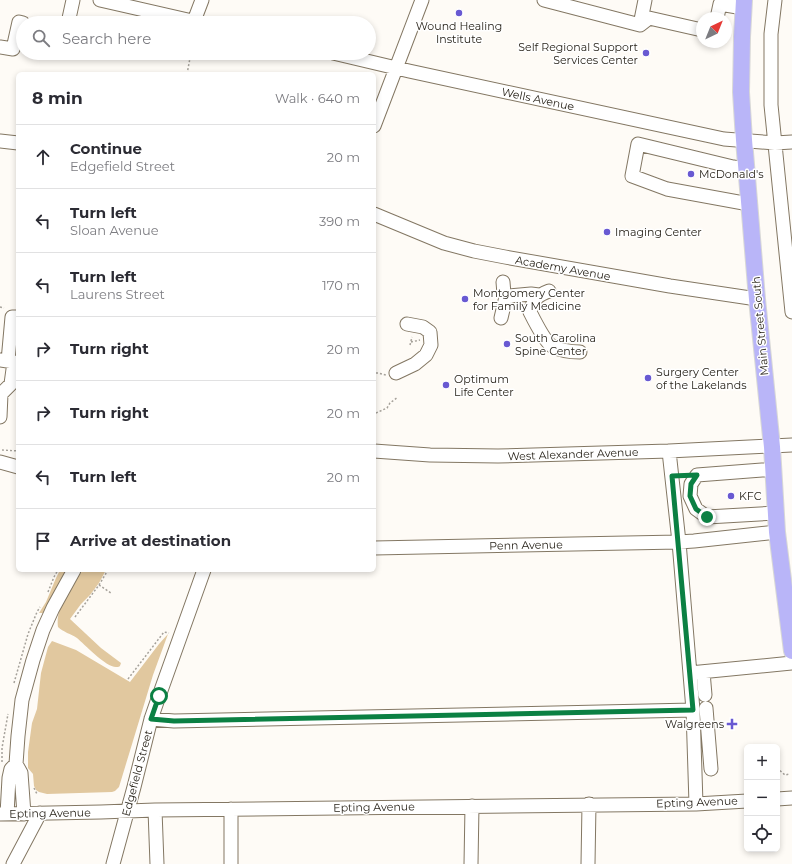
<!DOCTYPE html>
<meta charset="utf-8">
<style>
:root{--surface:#fff;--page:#f2f2f3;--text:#2b2b33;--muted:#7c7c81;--line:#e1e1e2}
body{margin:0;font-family:Montserrat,sans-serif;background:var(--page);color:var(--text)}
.controls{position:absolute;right:12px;bottom:12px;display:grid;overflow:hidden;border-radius:6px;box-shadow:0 2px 6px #0003}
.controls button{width:36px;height:36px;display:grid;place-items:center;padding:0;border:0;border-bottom:1px solid var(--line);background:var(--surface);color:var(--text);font:20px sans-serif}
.compass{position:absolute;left:696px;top:12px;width:36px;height:36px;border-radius:50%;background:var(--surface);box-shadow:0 2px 6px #0003;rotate:43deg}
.stop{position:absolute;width:12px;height:12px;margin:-9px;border:3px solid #0b8043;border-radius:50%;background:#fff}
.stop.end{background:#0b8043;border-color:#fff;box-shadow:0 1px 4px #0008}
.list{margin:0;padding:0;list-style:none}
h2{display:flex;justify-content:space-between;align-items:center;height:52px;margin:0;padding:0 16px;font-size:17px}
h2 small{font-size:13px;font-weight:400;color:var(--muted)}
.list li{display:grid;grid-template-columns:26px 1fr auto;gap:12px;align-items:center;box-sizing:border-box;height:64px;padding:0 16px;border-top:1px solid var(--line)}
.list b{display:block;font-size:15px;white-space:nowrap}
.list p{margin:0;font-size:13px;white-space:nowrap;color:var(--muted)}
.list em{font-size:13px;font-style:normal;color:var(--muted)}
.icon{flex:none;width:22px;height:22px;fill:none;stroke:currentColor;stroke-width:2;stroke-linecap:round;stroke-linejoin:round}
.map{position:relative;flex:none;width:792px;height:864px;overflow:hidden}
.search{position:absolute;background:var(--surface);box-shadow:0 2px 6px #0003;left:16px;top:16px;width:360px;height:44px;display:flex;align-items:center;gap:10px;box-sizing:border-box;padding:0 14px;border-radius:22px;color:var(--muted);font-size:15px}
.panel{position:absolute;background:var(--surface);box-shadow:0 2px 6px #0003;left:16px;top:72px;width:360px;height:500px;border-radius:6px}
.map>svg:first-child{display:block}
</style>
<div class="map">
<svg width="792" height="864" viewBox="0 0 792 864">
<rect width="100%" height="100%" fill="#fefbf6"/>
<!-- green -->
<path fill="#e1c89f" d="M 60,570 L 68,570 L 44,613 L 39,613 L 46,602 L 56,578 Z
M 83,570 L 106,570 L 99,583 L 90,595 L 81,604 L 70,619 L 101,648 L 121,663 C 120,666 120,667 117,667 C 108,669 84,644 77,638 C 71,634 63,632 58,627 C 55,608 72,584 83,570 Z
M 168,634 L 153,675 L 119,787 L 115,791 L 112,792 L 47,794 L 39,792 L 36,790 L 34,786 L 33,774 L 28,768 L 28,752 L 32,723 L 37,709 L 41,673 L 48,647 L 52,641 L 76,650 L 130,682 L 159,644 Z"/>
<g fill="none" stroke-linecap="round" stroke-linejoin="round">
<defs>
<path id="minor" d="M 100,0 L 201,23
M 544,0 L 640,25 L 649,18 L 702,30
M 775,0 L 771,34 L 771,105 L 792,312
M 717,18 L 720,4 L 743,8
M 194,21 L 202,0
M 68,23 L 73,0
M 640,25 L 645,0
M 0,47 L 13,49 L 19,22 L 23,23
M 333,53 L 409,71 L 724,139 L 775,143 L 792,142
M 374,126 L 422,0
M 0,141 L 18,143
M 746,169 L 733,167 L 638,144 L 632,176 L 667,189 L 749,204
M 374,214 L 444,243 L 474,251 L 505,257 L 670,286 L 757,299
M 503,282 L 504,294 L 508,298
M 549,291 C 536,296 534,299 530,312 C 534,320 545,342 552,346 C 561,351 570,352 580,352
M 501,318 L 505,301 L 509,296 L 531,294 L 539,295
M 0,360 L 14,362 L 11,384 L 1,394 L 0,417
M 8,361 L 12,317 L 18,317
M 396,373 L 415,364 L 426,355 L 431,345 L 430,332 L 423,327 L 407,324
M 374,451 L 430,455 L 498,456 L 669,451 L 792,445
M 669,451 L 679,542 L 693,710 L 696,804
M 0,462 L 18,467
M 774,470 L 762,470 L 697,475 L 691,484 L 690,496 L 696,509 L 707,517 L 776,513
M 374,548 L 679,542 L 694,541 L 777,532
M 703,672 L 705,695
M 690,673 L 792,663
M 706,708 L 711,769
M 151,719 L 174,721 L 693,710
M 777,799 L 792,798
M 231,809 L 231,864
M 155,810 L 157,864
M 0,814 L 101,812 L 155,810 L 696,804 L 747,801
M 7,814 L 9,778 L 11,769 L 16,764
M 24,814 L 21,773 L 16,764 L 18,736 L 22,700 L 33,660 L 43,630 L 53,608 L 74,570
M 13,864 L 40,813
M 113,864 L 134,787 L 151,719 L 159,696 L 204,570
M 471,864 L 472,806
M 588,864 L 589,804"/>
<path id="major" d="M 744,0 L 742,37 L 741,92 L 744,140 L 757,299 L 772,447 L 777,532 L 792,651"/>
</defs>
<!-- minor casing -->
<use href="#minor" stroke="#837763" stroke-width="15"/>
<!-- major casing -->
<use href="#major" stroke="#d8d8d6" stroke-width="18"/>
<!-- path -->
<path stroke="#a5a19a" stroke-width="1.5" stroke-dasharray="2 2" stroke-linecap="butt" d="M 187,74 L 191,53
M 0,307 L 4,308
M 411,342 L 420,340
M 410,345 L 412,337
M 376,373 L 378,373 L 386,375
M 376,413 L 387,408 L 390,403 L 398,397
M 2,450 L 18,451
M 99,585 L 111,593
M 48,592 L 54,577 L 58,570
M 75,617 L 99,585 L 108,570
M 128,679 L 164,632 L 169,633
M 14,683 L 28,634 L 37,612 L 40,607
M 2,762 L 2,748 L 8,714
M 777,768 L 785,775 L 790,774
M 34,788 L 37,794"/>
<!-- minor -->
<use href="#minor" stroke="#fff" stroke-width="13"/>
<!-- major -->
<use href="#major" stroke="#b9b5f8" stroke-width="16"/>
</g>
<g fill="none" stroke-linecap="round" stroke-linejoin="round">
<!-- route -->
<path stroke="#0b8043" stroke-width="5" d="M 159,696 L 151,719 L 174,721 L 693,710 L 672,476 L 697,475 L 691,484 L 690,496 L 696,509 L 707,517"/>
</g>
<!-- markers -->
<g fill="#6859d2" stroke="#fff" stroke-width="1.5">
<circle cx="459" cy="13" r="4"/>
<circle cx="646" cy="53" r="4"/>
<circle cx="691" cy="174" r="4"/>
<circle cx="607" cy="232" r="4"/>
<circle cx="465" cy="299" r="4"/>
<circle cx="507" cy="344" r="4"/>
<circle cx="648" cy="378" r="4"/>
<circle cx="446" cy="385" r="4"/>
<circle cx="731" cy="496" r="4"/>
<path d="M730 718h4v4h4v4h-4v4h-4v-4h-4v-4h4z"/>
</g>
<g text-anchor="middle" stroke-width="3" stroke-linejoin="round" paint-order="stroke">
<!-- poi labels -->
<g font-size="11" fill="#29241b" stroke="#fff" text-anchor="start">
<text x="459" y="30" text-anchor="middle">Wound Healing<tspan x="459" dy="13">Institute</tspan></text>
<text x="638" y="51" text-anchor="end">Self Regional Support<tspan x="638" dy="13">Services Center</tspan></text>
<text x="699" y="178">McDonald's</text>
<text x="615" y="236">Imaging Center</text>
<text x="473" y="297">Montgomery Center<tspan x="473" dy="13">for Family Medicine</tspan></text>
<text x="515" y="342">South Carolina<tspan x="515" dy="13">Spine Center</tspan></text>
<text x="656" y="376">Surgery Center<tspan x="656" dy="13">of the Lakelands</tspan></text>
<text x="454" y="383">Optimum<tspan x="454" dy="13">Life Center</tspan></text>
<text x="739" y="500">KFC</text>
<text x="724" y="728" text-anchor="end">Walgreens</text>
</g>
<!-- street labels -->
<g font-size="11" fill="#29241b" stroke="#fff">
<text transform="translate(538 99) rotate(12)" y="4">Wells Avenue</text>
<text transform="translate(563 268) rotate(10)" y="4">Academy Avenue</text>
<text transform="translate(760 326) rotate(-95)" y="4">Main Street South</text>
<text transform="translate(573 454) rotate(-2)" y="4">West Alexander Avenue</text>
<text transform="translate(526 545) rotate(-1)" y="4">Penn Avenue</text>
<text transform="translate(137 773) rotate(-75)" y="4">Edgefield Street</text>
<text transform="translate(697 802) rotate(-2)" y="4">Epting Avenue</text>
<text transform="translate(374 807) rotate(-1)" y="4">Epting Avenue</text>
<text transform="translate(50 813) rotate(-1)" y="4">Epting Avenue</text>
</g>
</g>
</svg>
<div class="controls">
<button>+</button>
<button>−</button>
<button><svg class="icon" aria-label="locate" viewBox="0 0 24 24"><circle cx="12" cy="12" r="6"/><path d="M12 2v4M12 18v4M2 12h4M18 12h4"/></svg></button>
</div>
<svg class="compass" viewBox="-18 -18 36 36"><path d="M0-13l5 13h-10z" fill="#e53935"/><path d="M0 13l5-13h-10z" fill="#7c7c81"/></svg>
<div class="stop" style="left:159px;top:696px"></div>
<div class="stop end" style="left:707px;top:517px"></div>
<div class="search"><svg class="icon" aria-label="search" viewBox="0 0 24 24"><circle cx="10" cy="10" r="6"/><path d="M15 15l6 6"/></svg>Search here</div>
<section class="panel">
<h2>8 min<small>Walk · 640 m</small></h2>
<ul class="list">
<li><svg class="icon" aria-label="ahead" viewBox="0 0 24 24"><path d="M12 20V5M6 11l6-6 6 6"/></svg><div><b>Continue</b><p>Edgefield Street</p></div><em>20 m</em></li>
<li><svg class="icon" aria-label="left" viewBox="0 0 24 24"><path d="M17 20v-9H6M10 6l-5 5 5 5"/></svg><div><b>Turn left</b><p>Sloan Avenue</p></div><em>390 m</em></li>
<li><svg class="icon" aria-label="left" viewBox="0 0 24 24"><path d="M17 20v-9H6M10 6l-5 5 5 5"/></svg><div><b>Turn left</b><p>Laurens Street</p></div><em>170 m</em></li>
<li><svg class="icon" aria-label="right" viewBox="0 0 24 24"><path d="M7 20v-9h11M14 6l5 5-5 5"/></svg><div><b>Turn right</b></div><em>20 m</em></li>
<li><svg class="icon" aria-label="right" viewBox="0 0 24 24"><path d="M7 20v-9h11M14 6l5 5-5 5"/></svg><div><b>Turn right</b></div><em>20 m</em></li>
<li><svg class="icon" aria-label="left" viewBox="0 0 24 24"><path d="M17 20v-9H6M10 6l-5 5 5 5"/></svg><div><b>Turn left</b></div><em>20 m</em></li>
<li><svg class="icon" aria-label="arrive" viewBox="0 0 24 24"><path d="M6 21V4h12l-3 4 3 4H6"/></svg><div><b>Arrive at destination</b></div></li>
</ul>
</section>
</div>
